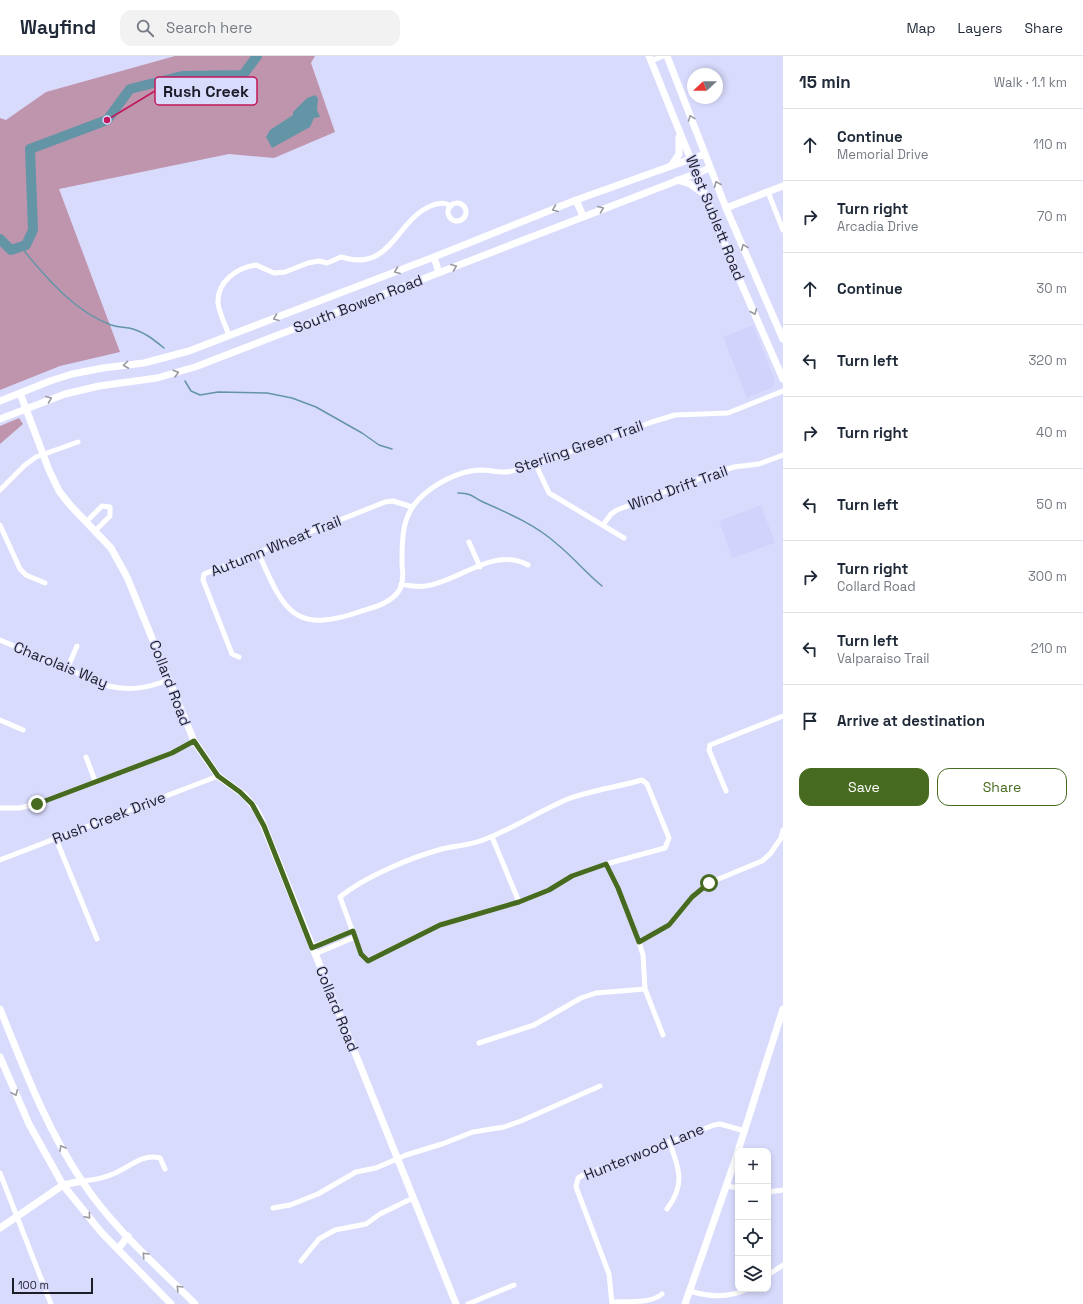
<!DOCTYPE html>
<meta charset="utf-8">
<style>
:root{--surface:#fff;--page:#f2f2f3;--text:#1f2937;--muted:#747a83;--line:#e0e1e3;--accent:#476a21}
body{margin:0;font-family:"Space Grotesk",sans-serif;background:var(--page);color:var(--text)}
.controls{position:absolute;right:12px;bottom:12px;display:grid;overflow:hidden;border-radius:8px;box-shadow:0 2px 6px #0003}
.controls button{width:36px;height:36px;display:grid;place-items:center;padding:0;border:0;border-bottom:1px solid var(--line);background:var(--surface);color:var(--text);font:20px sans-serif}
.compass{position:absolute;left:687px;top:12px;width:36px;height:36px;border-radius:50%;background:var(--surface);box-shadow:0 2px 6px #0003;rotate:248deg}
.scale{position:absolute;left:12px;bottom:10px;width:81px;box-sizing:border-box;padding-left:4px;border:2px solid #1d1d29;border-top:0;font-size:11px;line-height:14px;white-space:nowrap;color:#1d1d29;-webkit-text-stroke:3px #d9dbfd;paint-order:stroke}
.stop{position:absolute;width:12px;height:12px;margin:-9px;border:3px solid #476a21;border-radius:50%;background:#fff}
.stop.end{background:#476a21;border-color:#fff;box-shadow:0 1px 4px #0008}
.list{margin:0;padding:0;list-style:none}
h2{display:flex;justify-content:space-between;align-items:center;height:52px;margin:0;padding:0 16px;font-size:17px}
h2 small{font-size:13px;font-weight:400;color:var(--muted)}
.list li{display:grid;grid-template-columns:26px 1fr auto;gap:12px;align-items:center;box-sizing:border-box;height:72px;padding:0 16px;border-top:1px solid var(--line)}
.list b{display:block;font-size:15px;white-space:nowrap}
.list p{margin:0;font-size:13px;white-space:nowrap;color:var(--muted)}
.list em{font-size:13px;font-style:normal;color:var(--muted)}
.actions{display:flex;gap:8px;padding:12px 16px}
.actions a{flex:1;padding:9px 0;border:1px solid var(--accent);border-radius:12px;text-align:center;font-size:14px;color:var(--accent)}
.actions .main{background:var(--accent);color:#fff}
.icon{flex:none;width:22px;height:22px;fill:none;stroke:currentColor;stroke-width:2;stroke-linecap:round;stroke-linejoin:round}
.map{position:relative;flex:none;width:783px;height:1248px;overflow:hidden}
header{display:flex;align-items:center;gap:24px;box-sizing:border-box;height:56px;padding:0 20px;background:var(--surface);border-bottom:1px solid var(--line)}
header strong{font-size:19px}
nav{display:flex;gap:22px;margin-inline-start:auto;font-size:14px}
.search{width:280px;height:36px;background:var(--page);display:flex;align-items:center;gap:10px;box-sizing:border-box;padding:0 14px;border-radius:12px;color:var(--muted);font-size:15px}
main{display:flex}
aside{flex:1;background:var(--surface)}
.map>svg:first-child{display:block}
</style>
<header>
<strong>Wayfind</strong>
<div class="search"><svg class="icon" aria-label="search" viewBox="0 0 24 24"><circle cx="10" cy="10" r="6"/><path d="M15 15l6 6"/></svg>Search here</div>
<nav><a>Map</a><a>Layers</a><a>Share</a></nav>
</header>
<main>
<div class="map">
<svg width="783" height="1248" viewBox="0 0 783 1248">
<rect width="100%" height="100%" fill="#d9dbfd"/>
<!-- built -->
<path fill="#d2d3fd" d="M 753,269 L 775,325 L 773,331 L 747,342 L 723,281 Z
M 761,449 L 775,487 L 732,502 L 719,465 Z"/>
<!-- forest -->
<path fill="#bf95ad" d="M 175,0 L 315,0 L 311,7 L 335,76 L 274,102 L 229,98 L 59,133 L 120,296 L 60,310 L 0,334 L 0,62 L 6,64 L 46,36 Z
M 19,362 L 23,368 L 0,388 L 0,370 Z"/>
<!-- water -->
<path fill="#6495a7" d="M 315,39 L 318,42 L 317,54 L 320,61 L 314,62 L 310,71 L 272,92 L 266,81 L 270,74 L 293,59 L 293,56 L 307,42 Z"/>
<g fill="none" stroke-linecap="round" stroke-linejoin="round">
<!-- stream -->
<path stroke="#6495a7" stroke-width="1.5" d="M 26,189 L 25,196 C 49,225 76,256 111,269 C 117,271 124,271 129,272 C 143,275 153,283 164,292
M 185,325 L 191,335 L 200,339 L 218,336 L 267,337 L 292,342 L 316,351 L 362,377 L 379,389 L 392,393
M 458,437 C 475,438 470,440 483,446 C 508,457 536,469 557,488 C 573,501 586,517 602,530"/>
<!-- river -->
<path stroke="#6495a7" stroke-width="10" d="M 0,183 L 11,194 L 26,189 L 33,174 L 30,93 L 107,64 L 130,33 L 182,20 L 243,19 L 257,0"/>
<!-- street -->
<path stroke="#fff" stroke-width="5" d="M 651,5 L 663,0
M 768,136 L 783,174
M448 156a9 9 0 1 1 18 0a9 9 0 1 1-18 0Z
M 229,280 C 226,270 219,257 218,247 C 217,225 237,212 256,209 L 274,217 L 285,216 L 308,207 L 319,205 L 327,207 L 341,201 C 393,217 395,163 433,149 C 440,147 444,146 451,150
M 536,409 L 549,437 L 624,482
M 0,434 L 25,409 L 36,401 L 78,386
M 86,466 L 102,450 L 110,451 L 110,460 L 95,475
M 0,469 L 20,513 L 26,519 L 45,527
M 603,469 L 611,458 L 617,454 L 709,419 L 734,411 L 759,408 L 783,399
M 469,486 L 480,511
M 258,496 C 284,555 293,579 362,555 C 375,551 393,546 400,533 C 403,526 403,516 402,509 C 402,486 401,461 419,443 C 434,428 458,415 480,414 C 488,414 496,416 504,416 C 511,416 519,413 525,412 L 652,366 L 675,359 L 728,357 L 783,335
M 401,528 C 409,530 418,531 426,530 C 460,525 494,490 528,509
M 0,584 L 108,630 C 130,635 148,632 168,624
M 239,601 L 232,598 L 203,524 L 204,518 L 385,446 L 393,445 L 412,451
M 67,613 L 77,590
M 0,664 L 23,674
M 86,701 L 95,725
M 642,724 L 647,728 L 669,782 L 665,792 L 606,808 L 572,820 L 549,834 L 519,846 L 440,869 L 368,905 L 361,898 L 340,841 C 364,821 412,801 442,793 C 455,790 470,789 483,784 C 513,773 539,755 568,743 C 591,734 618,731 642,724 Z
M 726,735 L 709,694 L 710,689 L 783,660
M 0,752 L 19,752 L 37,748 L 172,697 L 194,685
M 492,781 L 519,846
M 56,783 L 97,883
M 0,804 L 218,720
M 606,808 L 618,832 L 639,886 L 643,899 L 645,933 L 663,979
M 639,886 L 669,869 L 692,841 L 709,827 L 762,805 L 770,798 L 781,782 L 783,774
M 312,891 L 353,875
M 315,898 L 355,881
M 479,987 L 534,969 L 581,942 L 596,937 L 645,933
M 0,1117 L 51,1248
M 82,1125 C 92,1124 104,1122 113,1118 C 129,1112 142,1097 160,1102 L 165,1113
M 727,1130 L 738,1132
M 768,1136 L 783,1134
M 273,1152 L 290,1149 L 318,1138 L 356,1116 L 376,1112 L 406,1099 L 442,1088 L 473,1076 L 504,1071 L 521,1065 L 600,1030
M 667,1153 C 686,1128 679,1112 669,1085
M 301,1205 L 319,1183 L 335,1174 L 366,1168 L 380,1158 L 413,1142
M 768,1219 L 783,1209
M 690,1235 C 709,1241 729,1242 748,1233
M 612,1246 C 627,1245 651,1248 662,1238
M 468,1248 L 514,1229
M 612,1248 L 609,1218 L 576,1131 L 578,1122 L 583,1119 L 714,1069 L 720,1068 L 745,1075"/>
<!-- secondary -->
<path stroke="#fff" stroke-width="7" d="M 649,0 L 738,220 L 783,323
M 667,0 L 726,152 L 783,283
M 671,110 L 679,98 L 679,81
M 677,124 L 690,128 L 703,137
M 576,144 L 583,160
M 726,152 L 783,130
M 434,201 L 439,217
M 20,337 L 49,414 L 59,435 L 70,449 L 111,492 L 127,521 L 194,685 L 218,720 L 244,739 L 255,752 L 261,763 L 456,1248
M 0,345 L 50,325 L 72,318 L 103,312 L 144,307 L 189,295 L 434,201 L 576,144 L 705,98
M 0,363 L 65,338 L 99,330 L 157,322 L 195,311 L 710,112
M 0,953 C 24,1012 46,1072 82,1125 C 112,1171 156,1209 195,1248
M 0,1001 L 29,1068 L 63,1129 L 101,1176 L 171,1248
M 738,1095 L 783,953
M 0,1172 L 63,1129 L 82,1125
M 118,1193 L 128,1180
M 685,1248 L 738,1096"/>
</g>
<!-- one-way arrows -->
<defs><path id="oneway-chevron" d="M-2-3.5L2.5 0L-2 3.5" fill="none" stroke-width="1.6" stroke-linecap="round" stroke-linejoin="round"/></defs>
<g stroke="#99999f">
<use href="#oneway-chevron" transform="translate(691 62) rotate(-111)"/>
<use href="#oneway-chevron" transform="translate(717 128) rotate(-112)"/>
<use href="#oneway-chevron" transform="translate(555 153) rotate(158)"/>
<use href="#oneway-chevron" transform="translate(601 153) rotate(-21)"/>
<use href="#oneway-chevron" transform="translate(744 191) rotate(-112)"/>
<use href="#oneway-chevron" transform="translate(454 211) rotate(-22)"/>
<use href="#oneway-chevron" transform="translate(397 215) rotate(159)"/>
<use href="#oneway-chevron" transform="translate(754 256) rotate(67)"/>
<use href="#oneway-chevron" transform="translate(276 262) rotate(159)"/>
<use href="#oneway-chevron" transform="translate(126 309) rotate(173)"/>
<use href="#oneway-chevron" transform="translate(176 317) rotate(-16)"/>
<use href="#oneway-chevron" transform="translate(49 343) rotate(-21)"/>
<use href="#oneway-chevron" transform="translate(15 1037) rotate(66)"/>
<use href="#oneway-chevron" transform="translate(62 1092) rotate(-120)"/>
<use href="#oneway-chevron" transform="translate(88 1160) rotate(49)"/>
<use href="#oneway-chevron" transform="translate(145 1199) rotate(-133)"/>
<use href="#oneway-chevron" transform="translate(179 1232) rotate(-134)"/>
</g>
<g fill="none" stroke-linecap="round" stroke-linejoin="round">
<!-- route -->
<path stroke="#476a21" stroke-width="5" d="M 37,748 L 172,697 L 194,685 L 218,720 L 240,736 L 252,748 L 264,770 L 312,892 L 353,875 L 361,898 L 368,905 L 440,869 L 519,846 L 549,834 L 572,820 L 606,808 L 618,832 L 639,886 L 669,869 L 692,841 L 709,827"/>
</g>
<g text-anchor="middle" stroke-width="3" stroke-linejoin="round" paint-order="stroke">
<!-- street labels -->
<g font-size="15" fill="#1d1d29" stroke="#d9dbfd">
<text transform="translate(715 162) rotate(68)" y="5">West Sublett Road</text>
<text transform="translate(358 248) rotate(-21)" y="5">South Bowen Road</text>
<text transform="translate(579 391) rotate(-19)" y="5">Sterling Green Trail</text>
<text transform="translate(678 432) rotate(-20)" y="5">Wind Drift Trail</text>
<text transform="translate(276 490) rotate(-22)" y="5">Autumn Wheat Trail</text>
<text transform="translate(61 609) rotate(22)" y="5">Charolais Way</text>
<text transform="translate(170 627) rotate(69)" y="5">Collard Road</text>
<text transform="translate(109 762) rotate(-21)" y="5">Rush Creek Drive</text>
<text transform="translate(337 953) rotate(68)" y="5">Collard Road</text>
<text transform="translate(644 1096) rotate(-22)" y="5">Hunterwood Lane</text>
</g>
</g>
<!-- callouts -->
<path fill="none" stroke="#c2185b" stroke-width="1.5" d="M107 64L155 35"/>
<circle fill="#c2185b" stroke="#d9dbfd" stroke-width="1.5" cx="107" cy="64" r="4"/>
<rect fill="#d9dbfd" stroke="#c2185b" stroke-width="1.5" x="155" y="21" width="102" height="28" rx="4"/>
<g font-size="16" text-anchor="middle" font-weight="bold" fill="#1d1d29">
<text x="206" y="41">Rush Creek</text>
</g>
</svg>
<div class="controls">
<button>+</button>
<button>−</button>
<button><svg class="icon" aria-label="locate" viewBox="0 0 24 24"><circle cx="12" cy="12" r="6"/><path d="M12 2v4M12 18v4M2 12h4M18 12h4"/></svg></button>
<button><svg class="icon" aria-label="layers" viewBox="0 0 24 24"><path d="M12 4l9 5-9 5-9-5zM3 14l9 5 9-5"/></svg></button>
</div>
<svg class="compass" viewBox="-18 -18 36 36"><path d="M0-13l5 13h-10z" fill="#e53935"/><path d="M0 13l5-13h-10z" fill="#747a83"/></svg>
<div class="scale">100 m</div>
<div class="stop" style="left:709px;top:827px"></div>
<div class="stop end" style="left:37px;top:748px"></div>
</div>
<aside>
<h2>15 min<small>Walk · 1.1 km</small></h2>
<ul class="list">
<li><svg class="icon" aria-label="ahead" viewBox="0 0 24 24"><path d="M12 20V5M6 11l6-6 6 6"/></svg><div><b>Continue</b><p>Memorial Drive</p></div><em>110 m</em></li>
<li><svg class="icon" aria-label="right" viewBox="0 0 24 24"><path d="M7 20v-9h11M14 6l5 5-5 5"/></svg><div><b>Turn right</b><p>Arcadia Drive</p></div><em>70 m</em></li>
<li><svg class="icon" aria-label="ahead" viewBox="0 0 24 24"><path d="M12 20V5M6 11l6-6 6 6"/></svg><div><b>Continue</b></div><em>30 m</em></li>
<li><svg class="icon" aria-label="left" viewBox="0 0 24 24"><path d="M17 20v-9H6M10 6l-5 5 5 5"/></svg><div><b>Turn left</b></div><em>320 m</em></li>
<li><svg class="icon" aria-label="right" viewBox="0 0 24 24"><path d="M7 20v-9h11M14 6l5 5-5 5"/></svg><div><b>Turn right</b></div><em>40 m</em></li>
<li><svg class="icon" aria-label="left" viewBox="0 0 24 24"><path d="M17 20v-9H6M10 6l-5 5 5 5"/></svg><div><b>Turn left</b></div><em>50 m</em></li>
<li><svg class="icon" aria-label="right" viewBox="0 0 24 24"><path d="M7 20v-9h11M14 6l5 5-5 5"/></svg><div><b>Turn right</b><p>Collard Road</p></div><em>300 m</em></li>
<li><svg class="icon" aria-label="left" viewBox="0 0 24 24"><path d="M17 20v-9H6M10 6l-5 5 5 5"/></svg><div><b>Turn left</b><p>Valparaiso Trail</p></div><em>210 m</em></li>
<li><svg class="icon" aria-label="arrive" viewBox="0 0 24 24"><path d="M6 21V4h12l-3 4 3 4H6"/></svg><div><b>Arrive at destination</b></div></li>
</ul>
<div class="actions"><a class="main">Save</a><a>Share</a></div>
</aside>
</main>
